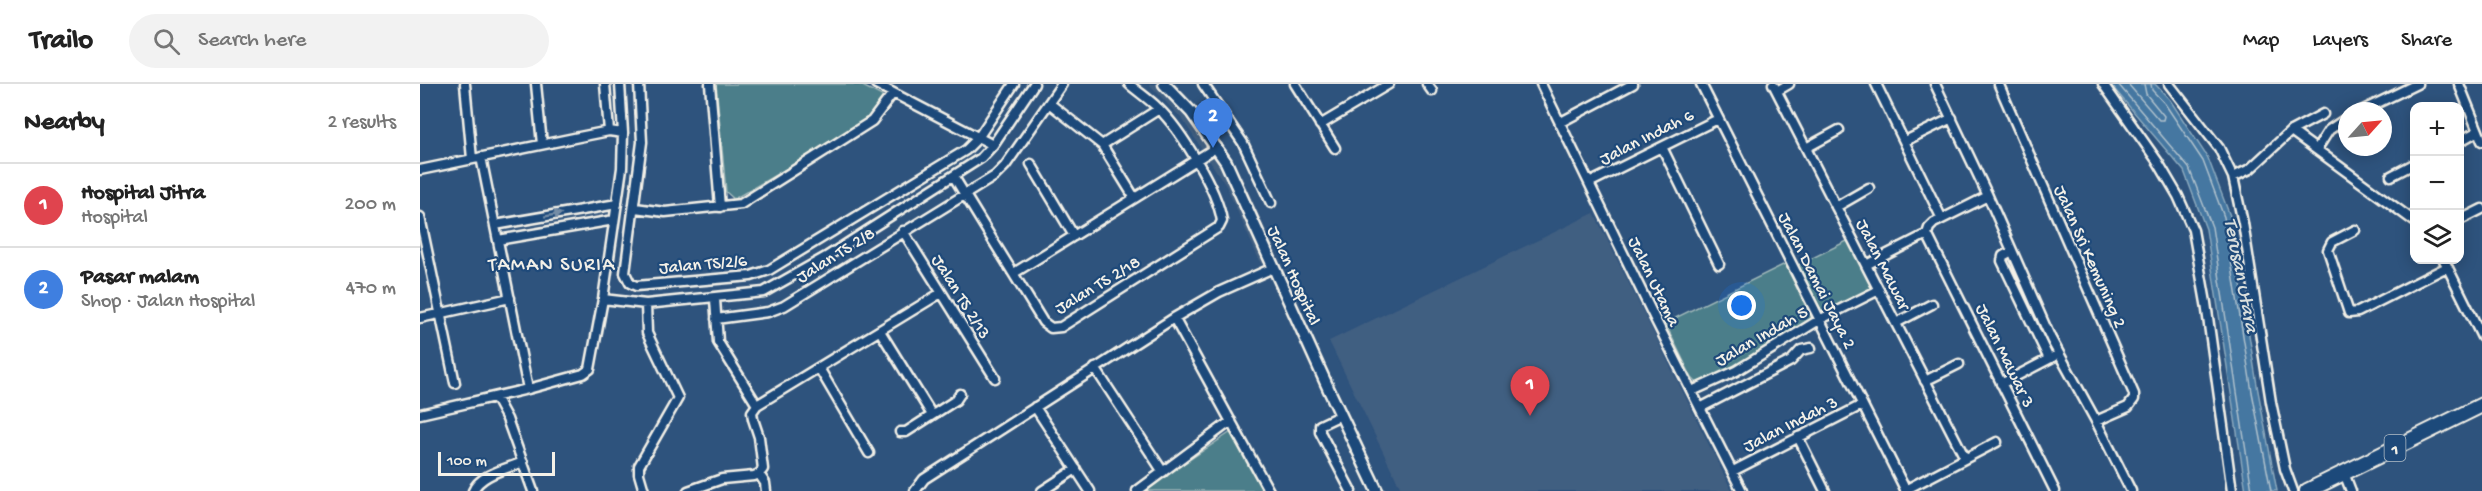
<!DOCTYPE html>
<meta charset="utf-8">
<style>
:root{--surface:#fff;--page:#f2f2f2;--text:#222;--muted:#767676;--line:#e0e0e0;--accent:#857141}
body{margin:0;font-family:"Gochi Hand",sans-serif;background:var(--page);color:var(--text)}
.controls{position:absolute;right:18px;top:18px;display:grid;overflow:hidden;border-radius:12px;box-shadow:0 3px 15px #0003}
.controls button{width:54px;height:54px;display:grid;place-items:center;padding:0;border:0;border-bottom:2px solid var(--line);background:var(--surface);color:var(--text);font:30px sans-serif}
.compass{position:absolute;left:1918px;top:18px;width:54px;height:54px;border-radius:50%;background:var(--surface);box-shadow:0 3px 15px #0003;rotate:63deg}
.scale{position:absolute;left:18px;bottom:15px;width:117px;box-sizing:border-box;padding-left:6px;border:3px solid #f4f1e8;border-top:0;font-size:16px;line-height:21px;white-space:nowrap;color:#f4f1e8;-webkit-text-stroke:4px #1f4a7a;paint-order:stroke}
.you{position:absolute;left:1322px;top:222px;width:21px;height:21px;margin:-15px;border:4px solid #fff;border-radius:50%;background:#1a73e8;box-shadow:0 0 0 9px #1a73e833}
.badge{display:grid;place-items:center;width:39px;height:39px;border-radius:50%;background:var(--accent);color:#fff;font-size:20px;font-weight:700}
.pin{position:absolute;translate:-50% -50px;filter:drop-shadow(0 2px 3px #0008)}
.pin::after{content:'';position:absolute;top:32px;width:21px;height:18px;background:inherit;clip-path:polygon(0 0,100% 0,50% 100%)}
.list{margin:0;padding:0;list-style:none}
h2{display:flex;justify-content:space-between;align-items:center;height:78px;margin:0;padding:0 24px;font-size:26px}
h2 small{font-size:20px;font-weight:400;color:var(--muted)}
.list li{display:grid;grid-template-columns:39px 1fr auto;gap:18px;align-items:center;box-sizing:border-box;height:84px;padding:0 24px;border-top:2px solid var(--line)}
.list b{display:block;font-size:22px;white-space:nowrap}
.list p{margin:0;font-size:20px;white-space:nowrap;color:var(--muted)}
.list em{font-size:20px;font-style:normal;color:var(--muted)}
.icon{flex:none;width:33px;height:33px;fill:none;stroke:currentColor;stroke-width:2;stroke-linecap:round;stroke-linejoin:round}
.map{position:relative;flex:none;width:2062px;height:407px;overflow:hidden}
header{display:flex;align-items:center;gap:36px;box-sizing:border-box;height:84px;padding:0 30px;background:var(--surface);border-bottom:2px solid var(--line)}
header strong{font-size:28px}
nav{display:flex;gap:33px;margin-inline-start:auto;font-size:21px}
.search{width:420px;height:54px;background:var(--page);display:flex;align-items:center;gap:15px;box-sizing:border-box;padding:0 21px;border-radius:33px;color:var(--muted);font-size:22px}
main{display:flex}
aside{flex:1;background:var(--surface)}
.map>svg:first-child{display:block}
</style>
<header>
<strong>Trailo</strong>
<div class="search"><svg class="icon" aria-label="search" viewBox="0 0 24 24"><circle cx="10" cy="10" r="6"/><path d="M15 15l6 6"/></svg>Search here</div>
<nav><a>Map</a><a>Layers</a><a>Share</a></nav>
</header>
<main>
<aside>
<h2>Nearby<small>2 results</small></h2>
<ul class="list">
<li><span class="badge" style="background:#e0444e">1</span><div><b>Hospital Jitra</b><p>Hospital</p></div><em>200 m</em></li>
<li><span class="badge" style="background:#3f7fe0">2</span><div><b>Pasar malam</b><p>Shop · Jalan Hospital</p></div><em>470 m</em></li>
</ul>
</aside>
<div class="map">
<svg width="2062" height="407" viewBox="0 0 2062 407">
<rect width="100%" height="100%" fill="#2e537d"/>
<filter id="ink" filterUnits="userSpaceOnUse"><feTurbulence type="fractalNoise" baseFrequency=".0167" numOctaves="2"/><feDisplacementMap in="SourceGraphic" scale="12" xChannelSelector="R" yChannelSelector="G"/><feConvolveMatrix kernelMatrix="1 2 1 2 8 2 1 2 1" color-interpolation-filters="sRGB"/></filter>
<g filter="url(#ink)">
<!-- built -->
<path fill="#405e81" d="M 729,0 L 756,0 L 778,24 L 822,93 L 858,173 L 841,180 L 806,102 L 763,36 Z
M 1174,129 L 1312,407 L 982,407 L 909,257 Z"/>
<!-- green -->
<path fill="#4c7e8a" stroke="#a0b8b9" stroke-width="1.5" d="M 296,0 L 439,0 L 464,13 L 452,35 L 314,115 L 306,108 Z
M 1429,156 L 1454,206 L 1403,231 L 1378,181 Z
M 1365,180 L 1392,235 L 1329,278 L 1279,301 L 1272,294 L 1245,239 Z
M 811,348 L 844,407 L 723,407 Z"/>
<!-- water -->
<path fill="#4477a1" stroke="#8aa8bd" stroke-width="1.5" d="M 1690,0 L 1735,0 L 1750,16 L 1788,74 L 1810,132 L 1838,307 L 1857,407 L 1826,407 L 1786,145 L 1764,87 Z"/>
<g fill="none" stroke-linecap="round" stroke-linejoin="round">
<!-- shore -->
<path stroke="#aec0cc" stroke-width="1.5" d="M 1698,0 L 1769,84 L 1792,143 L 1832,407
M 1708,0 L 1739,36 L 1743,36 L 1744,32 L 1726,10 L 1724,0
M 1731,0 L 1732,6 L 1745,20 L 1783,77 L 1804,133 L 1832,308 L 1851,407"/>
<defs>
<path id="minor" d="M 45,0 L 52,75
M 116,0 L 122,60
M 185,0 L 189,47
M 219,0 L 222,58 L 205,189 L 210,199 L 216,202 L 331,192 L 349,186 L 546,66 L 558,54 L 594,0
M 290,0 L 300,123
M 456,0 L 573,61
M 783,0 L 823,59 L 851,119
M 875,0 L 915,64
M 1007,0 L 1012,7
M 1121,0 L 1234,233 L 1322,407
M 1281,0 L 1486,407
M 1353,0 L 1545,374
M 1456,0 L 1522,135
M 1515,0 L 1568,112 L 1631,255 L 1676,337 L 1711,407
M 1683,0 L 1738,78 L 1758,112 L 1773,146 L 1786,219 L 1812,407
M 1749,0 L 1799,64 L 1813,93 L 1823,139 L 1851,318 L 1865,385 L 1873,407
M 2039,0 L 2062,57
M 1579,1 L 1714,310 L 1714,315 L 1708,323 L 1676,337
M 1357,7 L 1369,0
M 629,19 L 682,61 L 714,113
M 1941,27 L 1997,0
M 1141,38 L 1213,0
M 900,41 L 969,0
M 1871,47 L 1994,137
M 1485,57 L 1532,34
M 2040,57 L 2058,47
M 682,61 L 739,25
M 1242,63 L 1299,180
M 1386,64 L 1419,46
M 1897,65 L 1909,46 L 1927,34
M 61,73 L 108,305
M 611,80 L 654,152
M 0,86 L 159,53 L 189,47 L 203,49
M 1971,92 L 1994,80
M 534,93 L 623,238 L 631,244 L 641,243 L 799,143 L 802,137 C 797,105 761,46 738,24 C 729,15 718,8 709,0
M 1813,93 L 1830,85 L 1871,47 L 1903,30
M 1169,99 L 1298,35
M 1568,112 L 1514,139 L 1509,144 L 1507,150 L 1635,407
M 1416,123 L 1449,104
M 215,124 L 245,128 L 321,120 L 452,37 L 473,9
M 0,133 L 35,299
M 2040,136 L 2062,125
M 75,141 L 197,120
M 1935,146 L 1912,158 L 1908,166 L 1929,229 L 1938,228 L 2027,183
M 483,147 L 575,294
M 78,156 L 194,136
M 1592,167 L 1583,172 L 1582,177 L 1629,275
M 2024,176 L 2062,253
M 1446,181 L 1507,150
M 594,189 L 797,63
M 183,215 L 226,220 L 344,208 L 406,173 L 561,74 L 573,61 L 614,0
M 0,234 L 90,214
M 754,234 L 849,407
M 296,235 L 348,228 L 364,222 L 575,92 L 585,82 L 642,0
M 1476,239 L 1512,220
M 460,247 L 512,331
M 399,284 L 449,369
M 675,284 L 743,388
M 1505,297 L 1539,280
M 1581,300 L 1633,273
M 1272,307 L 1316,287 L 1399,236 L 1459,206
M 75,313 L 87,335 L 113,407
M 337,321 L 521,209
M 615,323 L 670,407
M 1280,324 L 1371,277 L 1381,266 L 1391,264
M 0,330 L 108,305 L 163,290 L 170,285 L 183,215 L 202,84 L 203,49 L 200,0
M 921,331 L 900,341 L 900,348 L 931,407
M 480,348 L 486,348 L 536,316 L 540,310
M 1378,353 L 1405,407
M 1313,387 L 1442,321
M 1924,389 L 1931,407
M 339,390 L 345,399 L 346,407
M 1485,406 L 1577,358
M 53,407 C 60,390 87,385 103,378
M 224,407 L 219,390 L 219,382 L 258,314 L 227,249 L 226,220
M 268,407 L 302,395 L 334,392 L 339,390 L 343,385 L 339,353 L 333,335 L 332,328 L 337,321 L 298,258 L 295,215
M 495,407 L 504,395 L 754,234 L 799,208 L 853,184
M 622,407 L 656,385
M 717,407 L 811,337"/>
<path id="tertiary" d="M 744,0 L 771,28 L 806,78 L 909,306 L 957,407"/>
<path id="primary" d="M 1887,407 L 2062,321"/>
</defs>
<!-- minor casing -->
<use href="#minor" stroke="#f4f1e8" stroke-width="13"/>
<!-- tertiary casing -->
<use href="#tertiary" stroke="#f4f1e8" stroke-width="15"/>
<!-- primary casing -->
<use href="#primary" stroke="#f4f1e8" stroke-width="18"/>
<!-- minor -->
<use href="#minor" stroke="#1f4a7a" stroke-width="8"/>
<!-- tertiary -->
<use href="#tertiary" stroke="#1f4a7a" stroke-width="10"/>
<!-- primary -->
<use href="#primary" stroke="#1f4a7a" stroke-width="14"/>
</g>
<!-- one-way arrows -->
<defs><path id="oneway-solid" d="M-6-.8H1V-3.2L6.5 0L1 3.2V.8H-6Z" transform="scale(1.5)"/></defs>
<use fill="#748da6" href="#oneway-solid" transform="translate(133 131) rotate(-10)"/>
</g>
<g text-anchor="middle" stroke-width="4.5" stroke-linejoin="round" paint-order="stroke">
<!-- shield labels -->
<rect fill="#1f4a7a" stroke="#b4bfc7" stroke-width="1.5" x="1964.5" y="351" width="21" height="26" rx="4.5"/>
<g font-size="16" font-weight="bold" fill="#f4f1e8">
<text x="1975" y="370">1</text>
</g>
<!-- street labels -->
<g font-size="18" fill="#f4f1e8" stroke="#1f4a7a">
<text transform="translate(1226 52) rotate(-27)" y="6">Jalan Indah 6</text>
<text transform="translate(415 170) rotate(-32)" y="6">Jalan TS 2/8</text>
<text transform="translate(1671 172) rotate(66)" y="6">Jalan Sri Kemuning 2</text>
<text transform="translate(283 179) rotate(-5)" y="6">Jalan TS/2/6</text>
<text transform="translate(1464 180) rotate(63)" y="6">Jalan Mawar</text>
<text transform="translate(875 191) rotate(66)" y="6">Jalan Hospital</text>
<text transform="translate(1398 196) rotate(63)" y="6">Jalan Damai Jaya 2</text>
<text transform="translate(1235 197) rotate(64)" y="6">Jalan Utama</text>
<text transform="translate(677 200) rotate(-31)" y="6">Jalan TS 2/18</text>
<text transform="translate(542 212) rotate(58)" y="6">Jalan TS 2/13</text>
<text transform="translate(1341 251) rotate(-30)" y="6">Jalan Indah 5</text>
<text transform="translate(1586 271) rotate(64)" y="6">Jalan Mawar 3</text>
<text transform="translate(1370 339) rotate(-27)" y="6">Jalan Indah 3</text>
</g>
<!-- neighbourhood labels -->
<g font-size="20" letter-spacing="1.5" fill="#f4f1e8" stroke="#1f4a7a">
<text x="132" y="186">TAMAN SURIA</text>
</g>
<!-- water labels -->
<g font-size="20" font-style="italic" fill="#dadfdd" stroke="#1f4a7a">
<text transform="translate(1823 191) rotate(79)" y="7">Terusan Utara</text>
</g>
</g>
</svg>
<div class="controls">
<button>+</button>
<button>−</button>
<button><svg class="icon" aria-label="layers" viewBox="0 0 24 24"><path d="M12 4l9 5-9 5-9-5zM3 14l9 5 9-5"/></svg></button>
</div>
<svg class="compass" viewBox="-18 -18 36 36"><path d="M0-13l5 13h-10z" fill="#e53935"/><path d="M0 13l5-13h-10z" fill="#767676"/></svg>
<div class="scale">100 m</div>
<div class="you"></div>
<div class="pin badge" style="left:1110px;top:332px;background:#e0444e">1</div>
<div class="pin badge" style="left:793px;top:64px;background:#3f7fe0">2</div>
</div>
</main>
